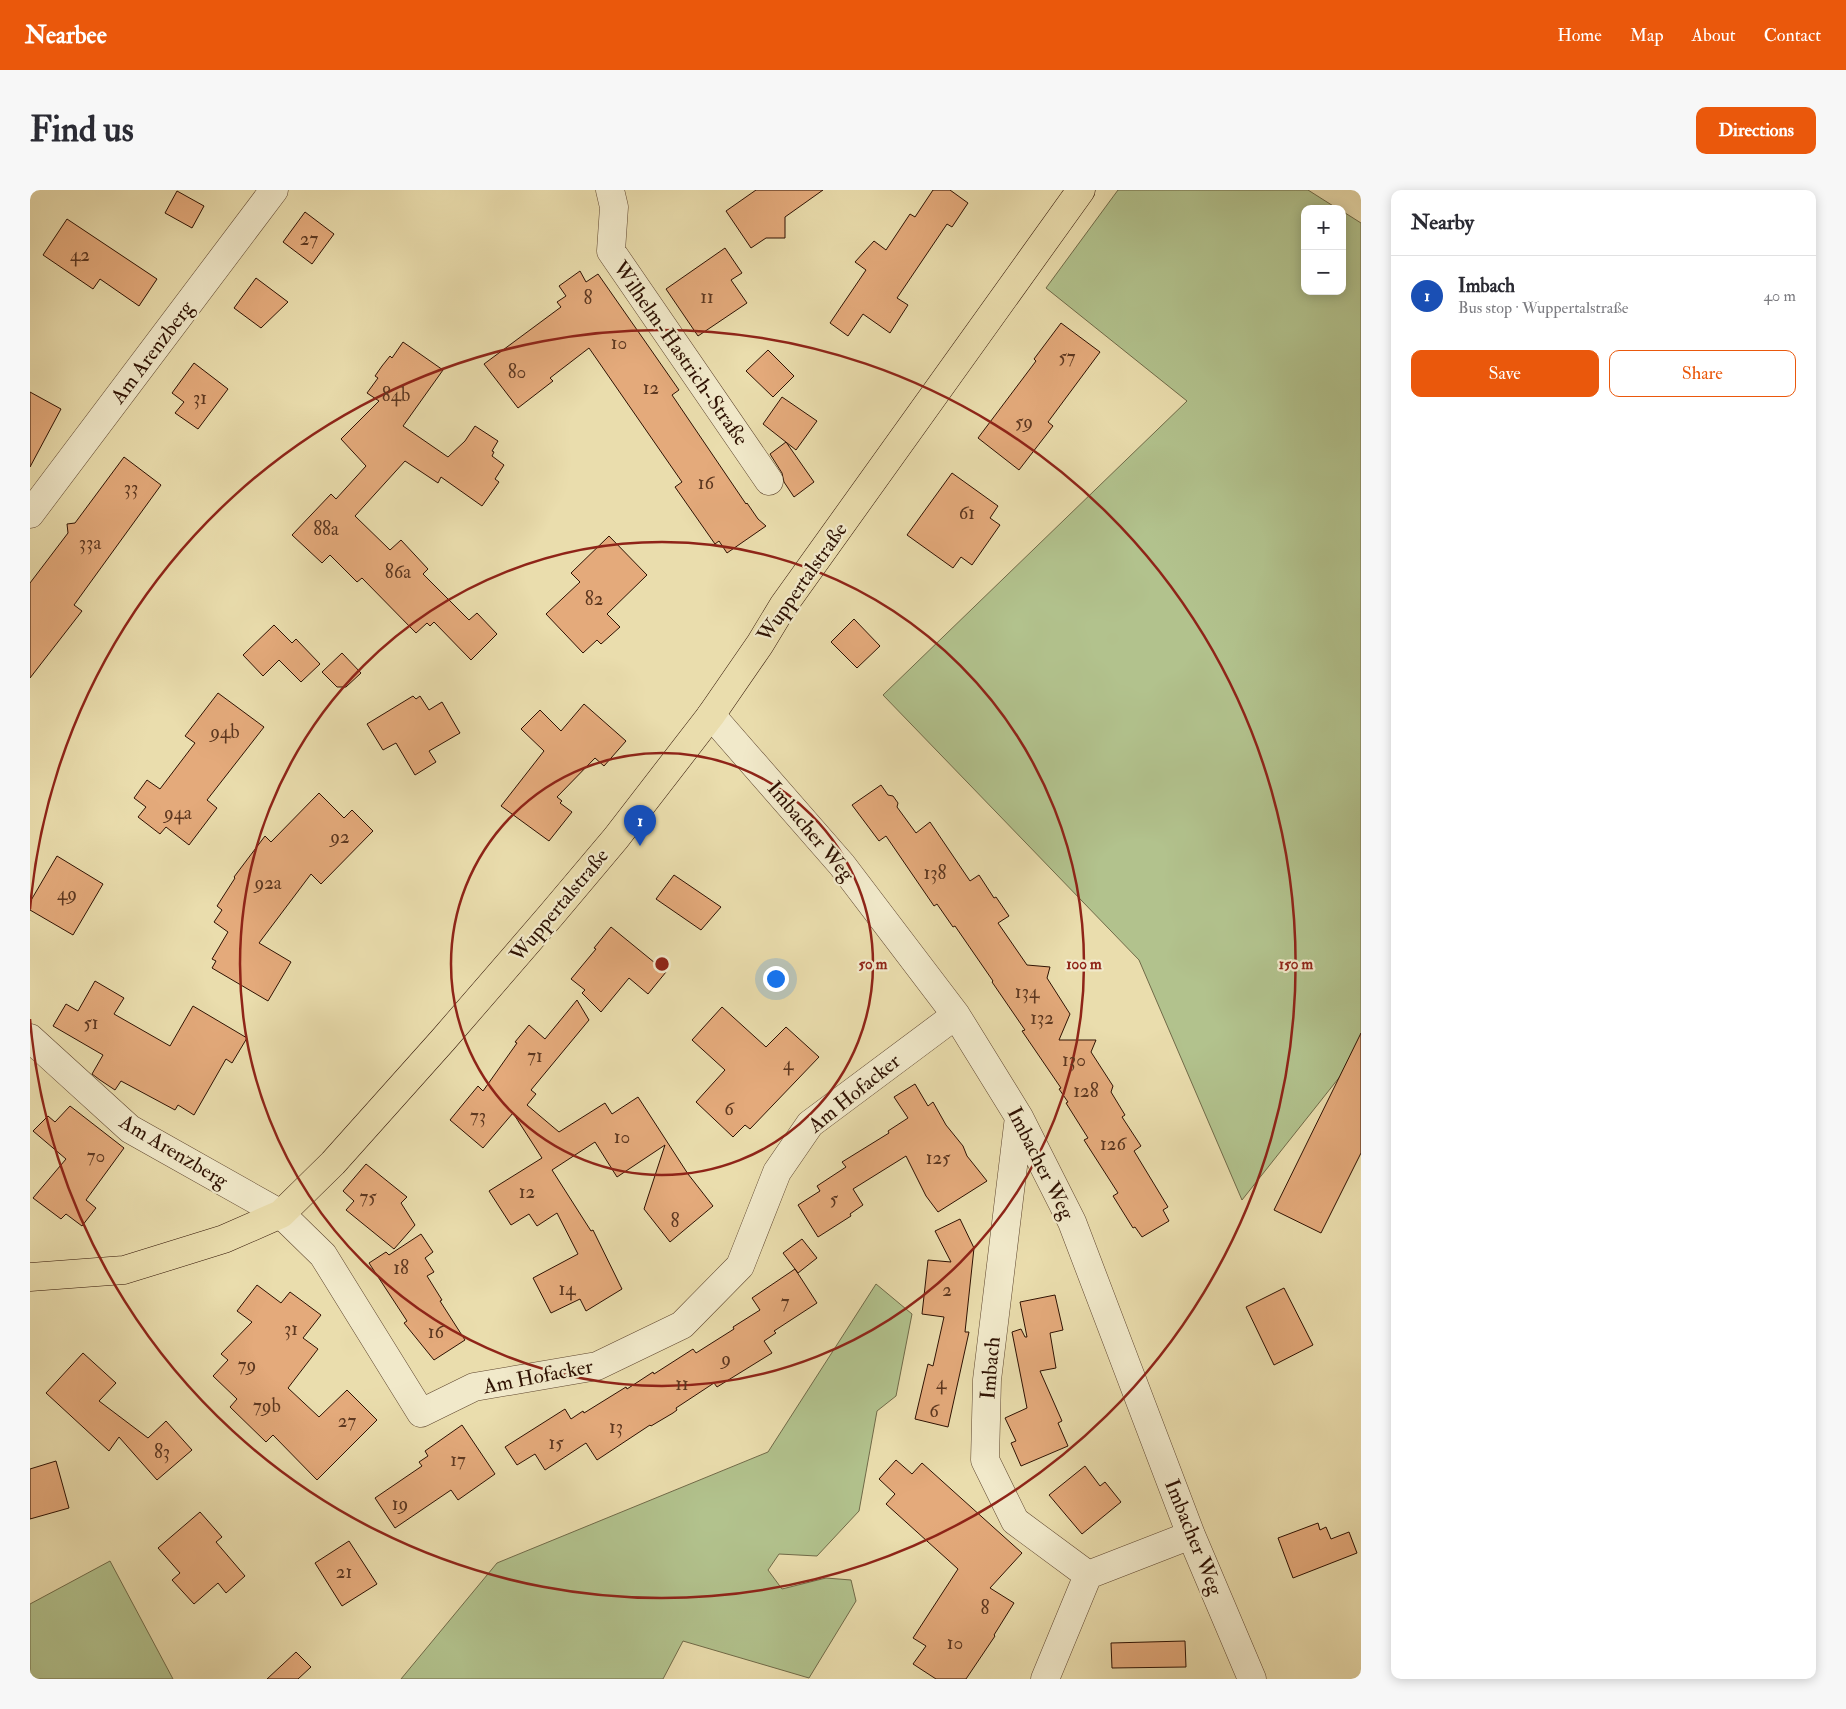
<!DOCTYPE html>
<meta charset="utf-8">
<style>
:root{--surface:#fff;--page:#f7f7f7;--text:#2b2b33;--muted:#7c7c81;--line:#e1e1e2;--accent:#ea580c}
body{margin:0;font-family:"IM FELL Double Pica",serif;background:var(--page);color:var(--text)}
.controls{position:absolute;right:15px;top:15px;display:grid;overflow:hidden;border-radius:10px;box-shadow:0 2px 12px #0003}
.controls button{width:45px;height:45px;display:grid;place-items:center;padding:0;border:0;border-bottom:1px solid var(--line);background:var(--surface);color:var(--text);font:25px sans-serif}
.you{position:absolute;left:745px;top:788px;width:18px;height:18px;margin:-12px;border:4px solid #fff;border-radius:50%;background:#1a73e8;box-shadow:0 0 0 8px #1a73e833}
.badge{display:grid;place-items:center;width:32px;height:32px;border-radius:50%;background:var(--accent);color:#fff;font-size:16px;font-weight:700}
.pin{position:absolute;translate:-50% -41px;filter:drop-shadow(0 1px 2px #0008)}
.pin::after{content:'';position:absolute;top:26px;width:18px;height:15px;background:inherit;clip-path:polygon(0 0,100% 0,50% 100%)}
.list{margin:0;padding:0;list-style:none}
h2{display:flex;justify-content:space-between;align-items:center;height:65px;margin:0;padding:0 20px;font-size:21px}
h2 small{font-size:16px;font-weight:400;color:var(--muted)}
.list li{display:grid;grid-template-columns:32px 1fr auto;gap:15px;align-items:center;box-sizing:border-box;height:80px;padding:0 20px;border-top:1px solid var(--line)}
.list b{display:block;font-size:19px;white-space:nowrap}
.list p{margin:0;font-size:16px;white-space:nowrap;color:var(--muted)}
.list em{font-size:16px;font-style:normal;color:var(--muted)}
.actions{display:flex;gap:10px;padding:15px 20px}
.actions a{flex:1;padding:11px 0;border:1px solid var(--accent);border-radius:10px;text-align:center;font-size:18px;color:var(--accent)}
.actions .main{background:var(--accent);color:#fff}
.map{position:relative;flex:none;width:1331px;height:1489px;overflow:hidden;border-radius:10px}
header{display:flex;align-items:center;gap:30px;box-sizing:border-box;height:70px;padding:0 25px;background:var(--accent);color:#fff}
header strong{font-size:24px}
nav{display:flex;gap:28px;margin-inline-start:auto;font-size:18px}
.intro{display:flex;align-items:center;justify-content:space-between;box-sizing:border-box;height:120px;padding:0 30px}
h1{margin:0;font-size:35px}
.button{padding:12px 22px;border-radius:10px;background:var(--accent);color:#fff;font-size:18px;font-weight:700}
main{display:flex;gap:30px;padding:0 30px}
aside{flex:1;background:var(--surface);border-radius:10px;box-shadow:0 2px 12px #0003}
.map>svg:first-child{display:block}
</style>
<header>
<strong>Nearbee</strong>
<nav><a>Home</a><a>Map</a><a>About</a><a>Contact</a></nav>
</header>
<div class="intro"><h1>Find us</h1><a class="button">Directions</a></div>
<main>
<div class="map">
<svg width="1331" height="1489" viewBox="0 0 1331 1489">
<rect width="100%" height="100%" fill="#eaddad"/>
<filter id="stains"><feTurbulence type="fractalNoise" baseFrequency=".004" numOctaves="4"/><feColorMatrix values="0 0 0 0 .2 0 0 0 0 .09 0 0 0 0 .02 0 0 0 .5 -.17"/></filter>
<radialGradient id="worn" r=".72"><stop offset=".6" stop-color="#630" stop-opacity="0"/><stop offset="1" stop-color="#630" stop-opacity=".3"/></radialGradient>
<!-- green -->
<path fill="#b2c28d" stroke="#706a48" d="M 1088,0 L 1278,0 L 1308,19 L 1275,19 L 1275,101 L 1312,101 L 1312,21 L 1331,33 L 1331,860 L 1212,1010 L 1109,770 L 853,505 L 1157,211 L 1016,98 Z
M 846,1094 L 882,1124 L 866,1206 L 847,1221 L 829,1321 L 787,1366 L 749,1364 L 738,1380 L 752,1399 L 796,1388 L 821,1390 L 826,1411 L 779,1488 L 653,1451 L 633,1489 L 371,1489 L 467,1373 L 738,1262 Z
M 80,1371 L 143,1489 L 0,1489 L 0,1414 Z"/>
<!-- building -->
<path fill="#e4aa7b" stroke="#2e1102" d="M 726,0 L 793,0 L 755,27 L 755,48 L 736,48 L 721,58 L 696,21 Z
M 903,0 L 920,0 L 938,13 L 922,37 L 917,34 L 867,108 L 878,115 L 860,143 L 833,124 L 818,146 L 800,133 L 836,80 L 825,72 L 844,51 L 856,60 L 880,24 L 885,27 Z
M 147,1 L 174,16 L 162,38 L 135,23 Z
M 275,22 L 304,44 L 282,74 L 253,52 Z
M 37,29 L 127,89 L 109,116 L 70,89 L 63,99 L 13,65 Z
M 695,58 L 712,83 L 701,90 L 717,113 L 668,146 L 636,99 Z
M 550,81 L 556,92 L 568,84 L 649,200 L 642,205 L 716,314 L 717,313 L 728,329 L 736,336 L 697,363 L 689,351 L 685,354 L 645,297 L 652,292 L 559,158 L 520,188 L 523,191 L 488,218 L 454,174 L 531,117 L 527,112 L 536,106 L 529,96 Z
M 226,88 L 258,112 L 231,138 L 204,118 Z
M 1031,133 L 1070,162 L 1018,232 L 1023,236 L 989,280 L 948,248 L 1006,171 L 1004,169 Z
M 373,152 L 413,180 L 373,236 L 418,267 L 435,251 L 445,236 L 468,251 L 462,261 L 464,262 L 462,266 L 474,275 L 465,289 L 469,292 L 452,316 L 411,287 L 408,293 L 375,271 L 325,326 L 360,360 L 371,350 L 398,379 L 393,384 L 439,430 L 447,423 L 467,444 L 441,470 L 404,432 L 400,436 L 397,433 L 386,443 L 332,388 L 327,392 L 300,365 L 292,373 L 262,345 L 301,304 L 306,309 L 336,276 L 311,249 L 349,211 L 337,203 L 348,188 L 345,186 L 352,176 L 360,166 L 362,168 Z
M 738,160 L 764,186 L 743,207 L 716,181 Z
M 164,173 L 198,199 L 168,239 L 145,223 L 154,212 L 142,203 Z
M 0,202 L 31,219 L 0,277 Z
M 752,207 L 787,231 L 766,260 L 733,234 Z
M 756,252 L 784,292 L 764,307 L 754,292 L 752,283 L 740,264 Z
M 94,267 L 131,295 L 44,415 L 52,421 L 0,488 L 0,393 L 38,343 L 37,334 L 45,333 Z
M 922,283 L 968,316 L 960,328 L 970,335 L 942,375 L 931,367 L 923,378 L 877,345 Z
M 579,346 L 617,385 L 577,424 L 590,437 L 571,454 L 567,450 L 553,463 L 516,424 L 550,392 L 541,383 Z
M 824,429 L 850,456 L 827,478 L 801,452 Z
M 244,435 L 262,453 L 266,449 L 290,474 L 271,492 L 249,470 L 233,486 L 213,465 Z
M 312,463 L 331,483 L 316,497 L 307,497 L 292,482 Z
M 188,503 L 234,537 L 177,610 L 187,618 L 159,655 L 136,637 L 130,644 L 108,627 L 116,617 L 104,608 L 117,590 L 130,599 L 165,553 L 155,546 Z
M 383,506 L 386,509 L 390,506 L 399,520 L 412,512 L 430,543 L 399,561 L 406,572 L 385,585 L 366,553 L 353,560 L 337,534 Z
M 554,514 L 596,551 L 574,576 L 565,568 L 527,607 L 532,611 L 530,613 L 542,622 L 519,651 L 471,616 L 514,561 L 491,539 L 510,520 L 531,541 Z
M 851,595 L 858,605 L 863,606 L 868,613 L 867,617 L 886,643 L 900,632 L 940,691 L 949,685 L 964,708 L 966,707 L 979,726 L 968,733 L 997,775 L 1020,777 L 1017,788 L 1040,824 L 1029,850 L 1066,850 L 1061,862 L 1083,896 L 1081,902 L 1095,925 L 1092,927 L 1111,956 L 1104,961 L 1138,1017 L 1133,1020 L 1139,1031 L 1112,1047 L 1105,1037 L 1103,1038 L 1083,1006 L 1088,1003 L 1054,950 L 1058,948 L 1036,913 L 1038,912 L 1029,899 L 1031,898 L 992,841 L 995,840 L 962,792 L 963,791 L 925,736 L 923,737 L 907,714 L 904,716 L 856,646 L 849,651 L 822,615 Z
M 289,603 L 314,628 L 322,620 L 343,641 L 291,694 L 281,684 L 229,753 L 261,772 L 238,811 L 182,778 L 186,771 L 182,769 L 198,742 L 184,732 L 192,720 L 187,716 L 205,688 L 204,687 L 235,646 L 241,652 Z
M 27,666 L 73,694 L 43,745 L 0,720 L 0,712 Z
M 644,685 L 691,717 L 671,740 L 626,709 Z
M 581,737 L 636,782 L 618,804 L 599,788 L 571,822 L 552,803 L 555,800 L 541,789 L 566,759 L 564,758 Z
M 65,791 L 94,808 L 84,824 L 140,856 L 163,816 L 217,848 L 202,873 L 196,869 L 164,925 L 148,915 L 145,920 L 91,891 L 85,900 L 70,890 L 62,884 L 73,865 L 23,836 L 36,814 L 48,821 Z
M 547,810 L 559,830 L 501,900 L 506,904 L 497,915 L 529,942 L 575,913 L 582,924 L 608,907 L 658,984 L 683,1016 L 640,1052 L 614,1019 L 635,955 L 587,987 L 565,952 L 522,980 L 561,1041 L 563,1040 L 592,1099 L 556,1121 L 550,1109 L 521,1123 L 503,1088 L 548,1064 L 527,1023 L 507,1036 L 499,1024 L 481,1035 L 459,1001 L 512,968 L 483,923 L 453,958 L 420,930 L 448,896 L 453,901 L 487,853 L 485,852 L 499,835 L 515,849 Z
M 692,817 L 736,857 L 756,837 L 789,867 L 720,939 L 715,935 L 703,947 L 666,912 L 695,880 L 662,850 Z
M 1331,843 L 1331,963 L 1291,1043 L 1244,1020 Z
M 885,894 L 898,916 L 903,912 L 916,935 L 933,956 L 937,966 L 957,991 L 908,1022 L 896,1006 L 876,966 L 823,999 L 833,1015 L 820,1024 L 821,1026 L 788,1047 L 768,1015 L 790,1001 L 787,996 L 816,977 L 812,972 L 859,943 L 858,941 L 878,928 L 864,907 Z
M 40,916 L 94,958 L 56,1010 L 66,1018 L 52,1036 L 36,1024 L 31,1029 L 3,1008 L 36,969 L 3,941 L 18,926 L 25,932 Z
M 336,974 L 377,1007 L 371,1013 L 385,1035 L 364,1059 L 316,1020 L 324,1011 L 313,1001 Z
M 930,1029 L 944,1058 L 935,1142 L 939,1142 L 918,1237 L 885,1229 L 898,1174 L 903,1176 L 914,1127 L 892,1124 L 898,1070 L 921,1072 L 905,1041 Z
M 391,1044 L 403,1062 L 395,1068 L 404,1082 L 397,1086 L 412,1110 L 410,1111 L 435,1150 L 404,1170 L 374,1133 L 377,1131 L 339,1073 L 356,1062 L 359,1065 Z
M 772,1049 L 787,1068 L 768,1083 L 753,1063 Z
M 765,1079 L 787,1113 L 744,1141 L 746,1143 L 734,1151 L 742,1163 L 687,1197 L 684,1193 L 646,1218 L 647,1220 L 643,1223 L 621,1236 L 620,1235 L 567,1270 L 556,1253 L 515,1280 L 505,1264 L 487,1275 L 475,1257 L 535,1219 L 541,1229 L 553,1221 L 554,1223 L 596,1197 L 597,1199 L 623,1182 L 624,1184 L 663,1159 L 666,1163 L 704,1139 L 703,1137 L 730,1120 L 722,1108 Z
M 227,1095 L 251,1113 L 260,1102 L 291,1125 L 273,1148 L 288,1159 L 258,1198 L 289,1227 L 317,1200 L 347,1230 L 287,1290 L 243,1245 L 236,1252 L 200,1217 L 207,1209 L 183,1186 L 198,1170 L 191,1164 L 222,1132 L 207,1121 Z
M 1254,1098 L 1283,1155 L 1244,1175 L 1216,1117 Z
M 1025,1105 L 1033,1140 L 1020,1143 L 1026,1178 L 1010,1181 L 1032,1231 L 1028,1233 L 1038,1256 L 991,1276 L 981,1253 L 986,1251 L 975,1228 L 997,1218 L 982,1142 L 991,1139 L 995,1147 L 997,1147 L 990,1112 Z
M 53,1163 L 86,1193 L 69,1211 L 118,1248 L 136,1231 L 162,1260 L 127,1290 L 89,1247 L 79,1261 L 16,1203 Z
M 432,1235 L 465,1284 L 428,1310 L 421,1300 L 365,1338 L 345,1308 L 392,1276 L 389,1272 L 398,1266 L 395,1261 Z
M 866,1270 L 882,1284 L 892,1273 L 992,1363 L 960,1398 L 984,1413 L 964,1445 L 965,1446 L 936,1489 L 906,1489 L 883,1474 L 896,1456 L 883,1448 L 928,1379 L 856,1314 L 865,1304 L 849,1289 Z
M 26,1271 L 39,1318 L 0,1329 L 0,1279 Z
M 1055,1276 L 1070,1296 L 1075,1292 L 1091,1312 L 1052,1344 L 1019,1305 Z
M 170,1322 L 192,1347 L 186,1352 L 215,1386 L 196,1403 L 188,1393 L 164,1414 L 142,1390 L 150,1383 L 128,1358 Z
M 1288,1333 L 1290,1340 L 1296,1337 L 1301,1349 L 1319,1342 L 1327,1363 L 1263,1388 L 1248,1348 Z
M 319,1351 L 347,1394 L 312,1416 L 285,1373 Z
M 1155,1451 L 1156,1477 L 1082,1478 L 1081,1453 Z
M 266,1462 L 281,1477 L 268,1489 L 237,1489 Z"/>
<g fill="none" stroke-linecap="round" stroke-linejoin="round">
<defs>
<path id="minor" d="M 580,0 L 584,17 L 581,61 L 739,291
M 0,324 L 244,0
M 681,525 L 812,675 L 926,825 L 989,927 L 1042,1032 L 1161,1345 L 1222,1489
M 0,848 L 100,939 L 251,1024 L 293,1065 L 391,1223 L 444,1197 L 567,1176 L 652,1135 L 710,1076 L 747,982 L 780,934 L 926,825
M 989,927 L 957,1190 L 955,1270 L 985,1331 L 1058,1385
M 1015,1489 L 1058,1385 L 1161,1345"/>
<path id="major" d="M 0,1087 L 94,1080 L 194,1049 L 251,1024 L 303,973 L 413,850 L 522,724 L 586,648 L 681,525 L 730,454 L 753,416 L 1051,0"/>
</defs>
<!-- minor casing -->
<use href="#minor" stroke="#5d442d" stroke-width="29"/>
<!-- major casing -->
<use href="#major" stroke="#2e1102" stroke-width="29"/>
<!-- minor -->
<use href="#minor" stroke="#f1e9ca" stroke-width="28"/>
<!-- major -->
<use href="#major" stroke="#eaddad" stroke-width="28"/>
</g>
<!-- distance rings -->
<g fill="none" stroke="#8f2418" stroke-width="2.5">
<circle cx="632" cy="774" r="211"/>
<circle cx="632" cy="774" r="422"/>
<path d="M0 719A634 634 0 1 1 0 829"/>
</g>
<g text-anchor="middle" stroke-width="4.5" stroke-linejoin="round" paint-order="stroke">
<!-- number labels -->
<g font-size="19" fill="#5c3720">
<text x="279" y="55">27</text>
<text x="50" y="71">42</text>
<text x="677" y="113">11</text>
<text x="558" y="114">8</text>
<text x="589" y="159">10</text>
<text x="1037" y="173">57</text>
<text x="487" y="188">80</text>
<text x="621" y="204">12</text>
<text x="366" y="211">84b</text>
<text x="170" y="214">31</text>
<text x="994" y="238">59</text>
<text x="676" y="299">16</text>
<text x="101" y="304">33</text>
<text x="937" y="329">61</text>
<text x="296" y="345">88a</text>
<text x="60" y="359">33a</text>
<text x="368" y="388">86a</text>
<text x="564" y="415">82</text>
<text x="195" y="548">94b</text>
<text x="148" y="629">94a</text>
<text x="310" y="653">92</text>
<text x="905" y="689">138</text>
<text x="238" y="699">92a</text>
<text x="37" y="710">49</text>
<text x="997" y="808">134</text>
<text x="1012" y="834">132</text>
<text x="61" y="839">51</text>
<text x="505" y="872">71</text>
<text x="1044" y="876">130</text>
<text x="758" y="880">4</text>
<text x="1056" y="907">128</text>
<text x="699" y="925">6</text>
<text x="448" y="932">73</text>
<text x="592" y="953">10</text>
<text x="1083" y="960">126</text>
<text x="66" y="972">70</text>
<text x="908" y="974">125</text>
<text x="497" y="1008">12</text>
<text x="338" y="1013">75</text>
<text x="804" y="1015">5</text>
<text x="645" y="1037">8</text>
<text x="371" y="1084">18</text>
<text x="537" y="1105">14</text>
<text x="917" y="1106">2</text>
<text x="755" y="1118">7</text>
<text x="261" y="1145">31</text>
<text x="406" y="1148">16</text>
<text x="696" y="1175">9</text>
<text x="217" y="1181">79</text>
<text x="911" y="1199">4</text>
<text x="652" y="1200">11</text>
<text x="237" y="1222">79b</text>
<text x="904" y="1227">6</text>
<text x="317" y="1237">27</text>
<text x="586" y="1243">13</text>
<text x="526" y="1259">15</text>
<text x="132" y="1268">83</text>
<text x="428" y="1276">17</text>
<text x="370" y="1320">19</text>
<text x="314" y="1388">21</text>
<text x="955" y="1424">8</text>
<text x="925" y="1459">10</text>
</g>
<!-- street labels -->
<g font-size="21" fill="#2e1102" stroke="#f1e9ca">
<text transform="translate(122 162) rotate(-53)" y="7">Am Arenzberg</text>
<text transform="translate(651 163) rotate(55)" y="7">Wilhelm-Hastrich-Straße</text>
<text transform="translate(772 392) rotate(-55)" y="7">Wuppertalstraße</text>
<text transform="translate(781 641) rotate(50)" y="7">Imbacher Weg</text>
<text transform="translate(529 715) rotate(-50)" y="7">Wuppertalstraße</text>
<text transform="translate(824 903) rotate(-39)" y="7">Am Hofacker</text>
<text transform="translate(144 961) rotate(31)" y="7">Am Arenzberg</text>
<text transform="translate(1011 973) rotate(63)" y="7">Imbacher Weg</text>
<text transform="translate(960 1178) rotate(-85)" y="7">Imbach</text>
<text transform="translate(508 1186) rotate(-11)" y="7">Am Hofacker</text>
<text transform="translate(1164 1347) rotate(68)" y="7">Imbacher Weg</text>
</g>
</g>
<circle cx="632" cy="774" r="8" fill="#8f2418" stroke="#f1e9ca" stroke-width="2.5"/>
<g font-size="15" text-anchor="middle" font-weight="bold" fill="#8f2418" stroke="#f1e9ca" stroke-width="4.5" stroke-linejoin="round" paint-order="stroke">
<text x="843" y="779">50 m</text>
<text x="1054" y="779">100 m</text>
<text x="1266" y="779">150 m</text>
</g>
<rect width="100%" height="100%" filter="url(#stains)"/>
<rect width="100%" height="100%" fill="url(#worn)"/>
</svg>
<div class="controls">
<button>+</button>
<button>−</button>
</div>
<div class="you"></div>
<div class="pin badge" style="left:610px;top:656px;background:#1a4fb4">1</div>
</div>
<aside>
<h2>Nearby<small></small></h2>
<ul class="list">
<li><span class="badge" style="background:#1a4fb4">1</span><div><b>Imbach</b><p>Bus stop · Wuppertalstraße</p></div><em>40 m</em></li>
</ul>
<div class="actions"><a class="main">Save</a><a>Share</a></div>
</aside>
</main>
